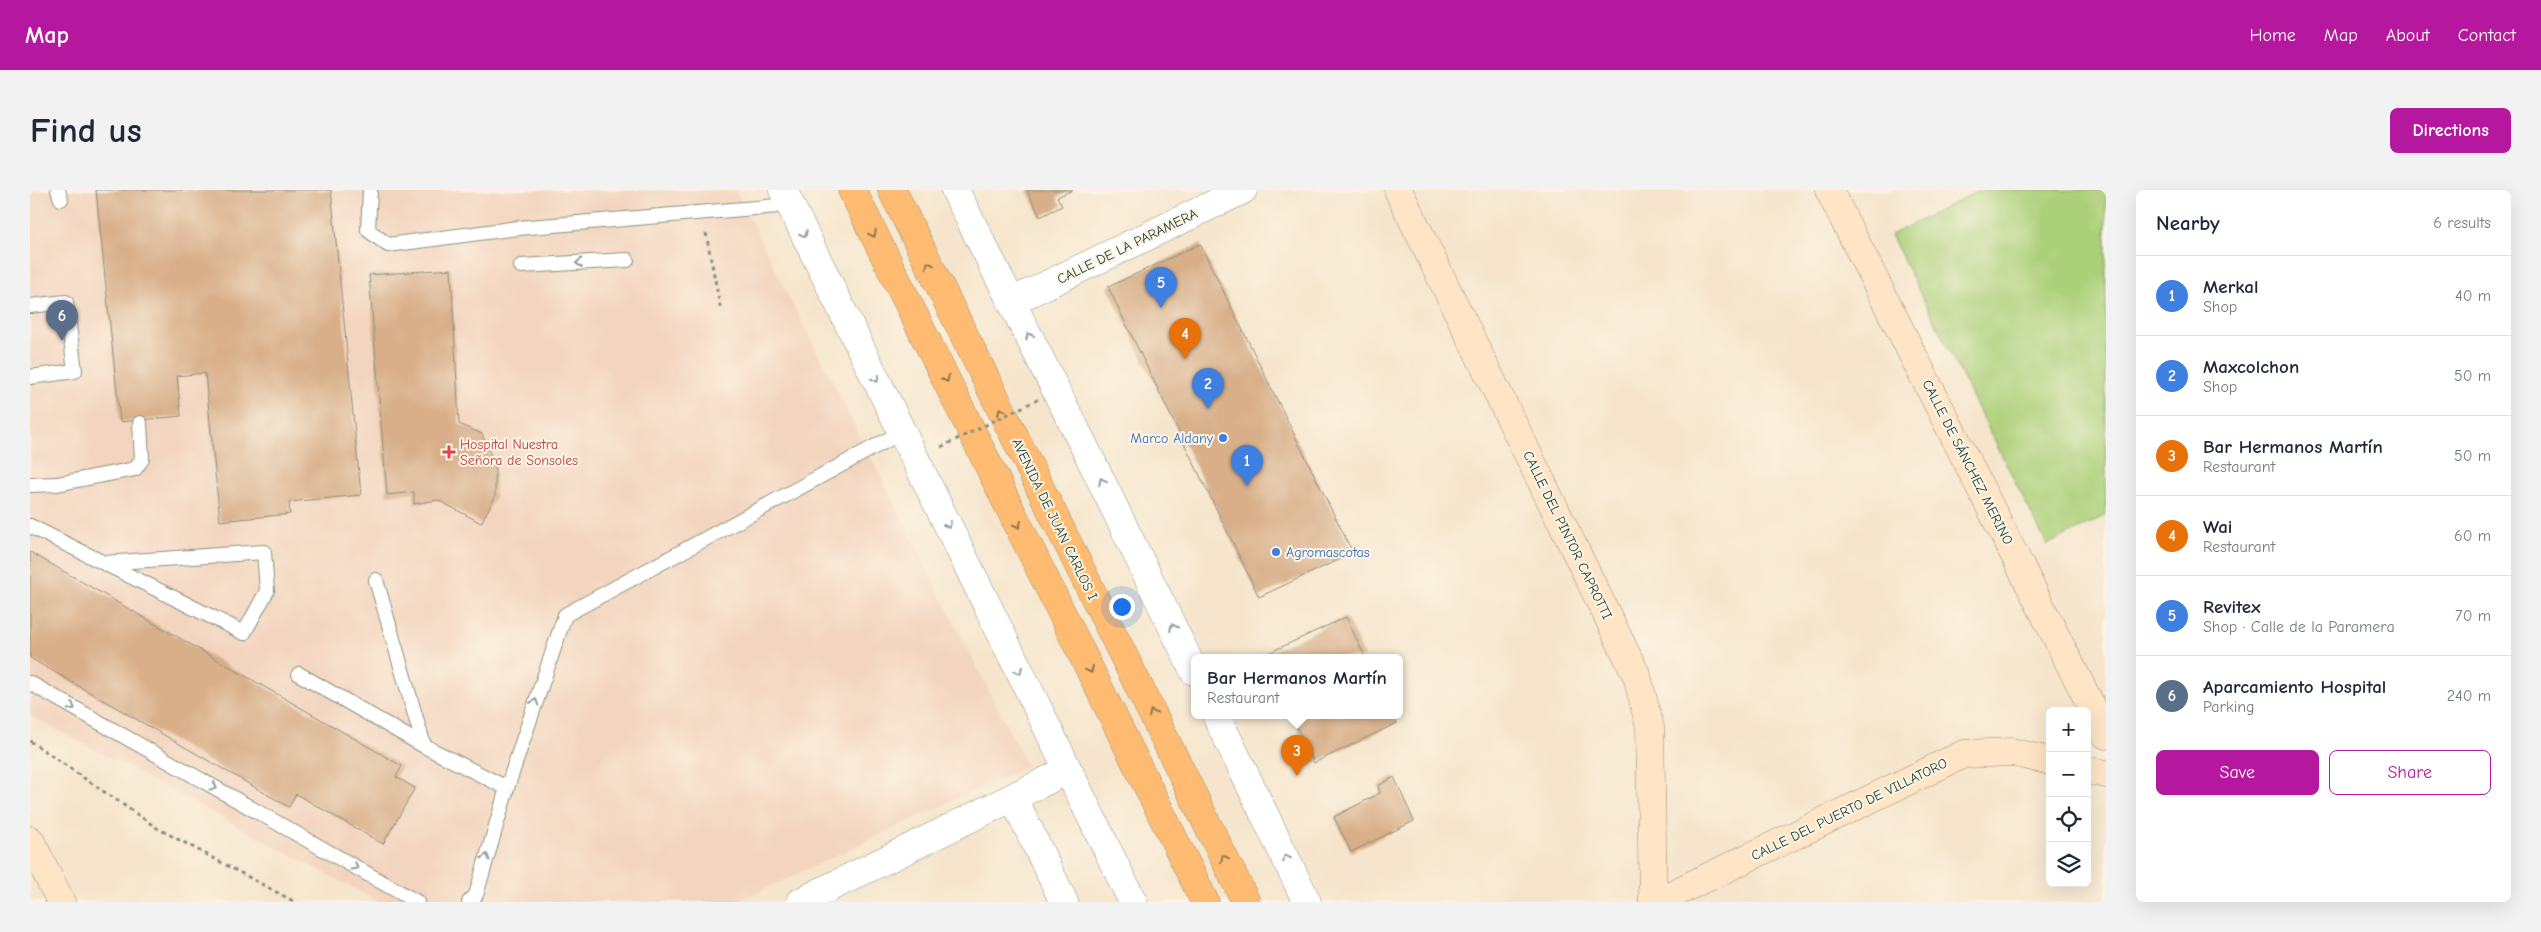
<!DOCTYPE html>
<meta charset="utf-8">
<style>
:root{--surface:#fff;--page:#f2f2f3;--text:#1f2937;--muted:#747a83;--line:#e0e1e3;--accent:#b5179e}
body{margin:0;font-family:"Comic Neue",sans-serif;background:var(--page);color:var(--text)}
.controls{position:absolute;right:15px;bottom:15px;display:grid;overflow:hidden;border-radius:8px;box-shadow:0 5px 20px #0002}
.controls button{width:45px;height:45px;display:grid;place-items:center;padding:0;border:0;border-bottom:1px solid var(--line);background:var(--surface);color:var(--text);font:25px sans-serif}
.you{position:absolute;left:1091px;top:416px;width:18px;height:18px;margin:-12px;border:4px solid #fff;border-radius:50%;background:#1a73e8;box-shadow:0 0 0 8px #1a73e833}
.badge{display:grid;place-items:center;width:32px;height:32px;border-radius:50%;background:var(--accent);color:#fff;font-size:16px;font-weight:700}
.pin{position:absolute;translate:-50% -41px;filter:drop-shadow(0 1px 2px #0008)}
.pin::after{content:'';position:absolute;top:26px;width:18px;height:15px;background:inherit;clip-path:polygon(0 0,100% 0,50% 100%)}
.popup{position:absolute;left:1161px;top:464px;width:212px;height:65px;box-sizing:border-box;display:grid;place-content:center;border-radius:8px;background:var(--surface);filter:drop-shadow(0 1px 4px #0005);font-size:16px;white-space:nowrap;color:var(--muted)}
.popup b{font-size:19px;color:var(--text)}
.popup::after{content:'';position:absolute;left:50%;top:100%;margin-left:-10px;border:10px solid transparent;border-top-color:var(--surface)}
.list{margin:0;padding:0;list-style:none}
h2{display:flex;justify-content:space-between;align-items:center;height:65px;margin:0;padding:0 20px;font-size:21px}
h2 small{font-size:16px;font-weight:400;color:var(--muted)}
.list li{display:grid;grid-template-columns:32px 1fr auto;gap:15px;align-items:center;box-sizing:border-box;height:80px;padding:0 20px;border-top:1px solid var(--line)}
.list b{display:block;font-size:19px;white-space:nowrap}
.list p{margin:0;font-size:16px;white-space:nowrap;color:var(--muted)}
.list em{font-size:16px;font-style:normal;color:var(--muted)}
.actions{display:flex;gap:10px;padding:15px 20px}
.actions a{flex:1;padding:11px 0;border:1px solid var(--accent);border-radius:8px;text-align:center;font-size:18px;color:var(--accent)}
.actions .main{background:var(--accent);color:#fff}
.icon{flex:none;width:28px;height:28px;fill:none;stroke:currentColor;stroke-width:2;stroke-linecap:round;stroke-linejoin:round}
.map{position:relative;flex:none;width:2076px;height:712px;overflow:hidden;border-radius:8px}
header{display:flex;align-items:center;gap:30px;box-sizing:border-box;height:70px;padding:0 25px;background:var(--accent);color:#fff}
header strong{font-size:24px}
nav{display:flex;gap:28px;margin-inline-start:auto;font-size:18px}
.intro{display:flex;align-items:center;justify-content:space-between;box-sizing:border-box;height:120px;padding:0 30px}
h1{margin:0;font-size:35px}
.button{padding:12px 22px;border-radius:8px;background:var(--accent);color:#fff;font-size:18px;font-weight:700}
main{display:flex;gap:30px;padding:0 30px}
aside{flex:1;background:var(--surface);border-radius:8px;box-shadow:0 5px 20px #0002}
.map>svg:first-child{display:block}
</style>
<header>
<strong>Map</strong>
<nav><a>Home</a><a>Map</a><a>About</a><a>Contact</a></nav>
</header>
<div class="intro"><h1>Find us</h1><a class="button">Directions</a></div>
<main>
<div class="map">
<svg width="2076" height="712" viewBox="0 0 2076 712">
<rect width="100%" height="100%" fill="#fcf5e5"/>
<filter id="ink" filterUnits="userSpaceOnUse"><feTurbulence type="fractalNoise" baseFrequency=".02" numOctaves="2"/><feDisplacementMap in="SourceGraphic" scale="10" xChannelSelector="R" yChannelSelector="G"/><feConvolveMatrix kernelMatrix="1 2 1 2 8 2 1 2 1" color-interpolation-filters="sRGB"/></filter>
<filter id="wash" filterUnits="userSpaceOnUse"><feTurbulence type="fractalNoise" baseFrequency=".0096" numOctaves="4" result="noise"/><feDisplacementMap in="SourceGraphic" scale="20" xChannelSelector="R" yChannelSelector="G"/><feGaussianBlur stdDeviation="1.12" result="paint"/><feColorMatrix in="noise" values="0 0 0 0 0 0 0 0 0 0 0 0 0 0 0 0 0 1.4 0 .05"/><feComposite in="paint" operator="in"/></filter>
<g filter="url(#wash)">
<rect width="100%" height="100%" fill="#f6e5cc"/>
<!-- built -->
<path fill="#f3d4be" d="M 0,0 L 705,0 L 997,576 L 707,712 L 349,712 L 0,525 Z"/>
<!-- green -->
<path fill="#acd079" stroke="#668656" d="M 1950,0 L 2076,0 L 2076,325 L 2017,355 L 1861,45 Z"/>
<g id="blocks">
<!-- building -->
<path fill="#d8af89" d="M 66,0 L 301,0 L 331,305 L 259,312 L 260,324 L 190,331 L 175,183 L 147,186 L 151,226 L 90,232 Z
M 997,0 L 1043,0 L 1027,7 L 1032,16 L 1010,27 Z
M 1170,54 L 1323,363 L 1229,407 L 1078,97 Z
M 421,79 L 429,234 L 452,244 L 465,276 L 465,307 L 451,333 L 408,310 L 384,314 L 384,302 L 357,305 L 339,85 Z
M 0,362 L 372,576 L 366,587 L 385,598 L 353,654 L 266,604 L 259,617 L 0,468 Z
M 1316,427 L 1335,467 L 1230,467 Z
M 1261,525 L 1363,525 L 1367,533 L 1284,573 Z
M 1364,587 L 1384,631 L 1321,662 L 1304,627 L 1350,603 L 1348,596 Z"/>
</g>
</g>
<g filter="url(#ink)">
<use href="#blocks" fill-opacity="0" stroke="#8a9180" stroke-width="1"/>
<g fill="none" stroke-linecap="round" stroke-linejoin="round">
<defs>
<path id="lane" d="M 28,0 L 31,9
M 340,0 L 338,40 L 358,55 L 488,38 L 760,15
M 491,76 L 597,70
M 0,116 L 36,112 L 45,181 L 0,187
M 0,295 L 27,294 L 105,279 L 112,269 L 110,233
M 0,336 L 214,443 L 237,401 L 234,362 L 74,373
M 346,390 L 394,556
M 269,484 L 394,556 L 477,598
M 0,493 L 387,712
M 439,712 L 446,705 L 477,598 L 535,425 L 872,242"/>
<path id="street" d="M 753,0 L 1103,712
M 925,0 L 1058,264 L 1164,481
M 981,112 L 1213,0
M 1186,525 L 1277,712
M 983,607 L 1034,712
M 770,712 L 1038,580"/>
<path id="secondary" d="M 1368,0 L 1607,486 L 1620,537 L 1623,712
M 1799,0 L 2076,545
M 2057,580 L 2076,584
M 0,650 L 31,712
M 1626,712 L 1934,564 L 1982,562 L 2020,571"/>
<path id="highway" d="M 822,0 L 1175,712
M 862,0 L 1216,712"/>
</defs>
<!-- lane casing -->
<use href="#lane" stroke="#8a9180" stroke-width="16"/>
<!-- street casing -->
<use href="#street" stroke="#8a9180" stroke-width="29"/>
<!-- secondary casing -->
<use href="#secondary" stroke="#8a9180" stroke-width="29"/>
<!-- highway casing -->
<use href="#highway" stroke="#8a9180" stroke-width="29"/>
<!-- path -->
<path stroke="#8a9180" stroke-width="3" stroke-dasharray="4 4" stroke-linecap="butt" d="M 676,43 L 691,121
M 0,551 L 127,638 L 265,712"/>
<!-- lane -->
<use href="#lane" stroke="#fff" stroke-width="14"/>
<!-- street -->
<use href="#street" stroke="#fff" stroke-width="28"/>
<!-- secondary -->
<use href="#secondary" stroke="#ffe4c6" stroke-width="28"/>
<!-- highway -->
<use href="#highway" stroke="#ffbb71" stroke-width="28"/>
<!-- path-bridge -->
<path stroke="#8a9180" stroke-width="3" stroke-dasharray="4 4" stroke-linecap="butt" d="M 911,257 L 1011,208"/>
</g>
<!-- one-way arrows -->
<defs><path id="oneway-chevron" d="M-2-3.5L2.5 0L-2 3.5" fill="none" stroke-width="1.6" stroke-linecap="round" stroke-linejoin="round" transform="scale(1.25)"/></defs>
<g stroke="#8f9e9a">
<use href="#oneway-chevron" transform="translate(774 44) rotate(64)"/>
<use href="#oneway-chevron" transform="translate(549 73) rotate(177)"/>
<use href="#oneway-chevron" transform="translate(999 146) rotate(-117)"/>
<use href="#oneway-chevron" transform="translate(846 189) rotate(64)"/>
<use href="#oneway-chevron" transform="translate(1072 291) rotate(-116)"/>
<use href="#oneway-chevron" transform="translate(918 335) rotate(64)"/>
<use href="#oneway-chevron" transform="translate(1143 437) rotate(-116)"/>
<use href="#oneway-chevron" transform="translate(989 481) rotate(64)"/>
<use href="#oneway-chevron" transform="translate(505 512) rotate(-71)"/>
<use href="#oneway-chevron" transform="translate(42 517) rotate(30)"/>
<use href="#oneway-chevron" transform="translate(184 597) rotate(30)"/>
<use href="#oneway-chevron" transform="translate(456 667) rotate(-74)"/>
<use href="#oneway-chevron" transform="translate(1256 668) rotate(-116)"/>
<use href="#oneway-chevron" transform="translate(325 677) rotate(30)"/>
</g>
<g stroke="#84764f">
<use href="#oneway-chevron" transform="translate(843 44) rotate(64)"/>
<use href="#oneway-chevron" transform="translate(899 75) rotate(-116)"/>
<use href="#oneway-chevron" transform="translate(916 189) rotate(64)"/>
<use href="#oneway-chevron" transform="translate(971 221) rotate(-116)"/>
<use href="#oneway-chevron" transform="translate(988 335) rotate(64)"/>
<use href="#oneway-chevron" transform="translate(1060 480) rotate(64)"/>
<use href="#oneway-chevron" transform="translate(1122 523) rotate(-116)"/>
<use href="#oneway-chevron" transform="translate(1194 668) rotate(-116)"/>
</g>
</g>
<!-- markers -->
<g fill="#3f7fe0" stroke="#fcf5e5" stroke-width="2">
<circle cx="1193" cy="248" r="5"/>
<circle cx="1246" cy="362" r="5"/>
</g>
<path fill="#e0444e" stroke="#fcf5e5" stroke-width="2" d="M416.5 254.5h5v5h5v5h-5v5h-5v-5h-5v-5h5z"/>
<g text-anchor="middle" stroke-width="4" stroke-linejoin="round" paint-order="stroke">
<!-- street labels -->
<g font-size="14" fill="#1f3d34" stroke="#fcf5e5">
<text transform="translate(1097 56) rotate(-26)" y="5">CALLE DE LA PARAMERA</text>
<text transform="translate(1938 272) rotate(63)" y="5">CALLE DE SÁNCHEZ MERINO</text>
<text transform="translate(1025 329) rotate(64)" y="5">AVENIDA DE JUAN CARLOS I</text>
<text transform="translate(1538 345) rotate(64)" y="5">CALLE DEL PINTOR CAPROTTI</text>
<text transform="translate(1819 619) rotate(-26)" y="5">CALLE DEL PUERTO DE VILLATORO</text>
</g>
<!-- shop labels -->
<g font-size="14" fill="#366cbe" stroke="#fcf5e5" text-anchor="end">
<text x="1183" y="253">Marco Aldany</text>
<text x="1256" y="367" text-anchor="start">Agromascotas</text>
</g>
<!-- health labels -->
<g font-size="14" fill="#be3a42" stroke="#fcf5e5" text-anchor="start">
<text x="430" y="259">Hospital Nuestra<tspan x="430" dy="16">Señora de Sonsoles</tspan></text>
</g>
</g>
</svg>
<div class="controls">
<button>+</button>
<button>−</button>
<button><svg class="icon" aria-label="locate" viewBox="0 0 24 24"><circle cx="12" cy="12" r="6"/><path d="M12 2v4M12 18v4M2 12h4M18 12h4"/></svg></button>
<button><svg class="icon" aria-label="layers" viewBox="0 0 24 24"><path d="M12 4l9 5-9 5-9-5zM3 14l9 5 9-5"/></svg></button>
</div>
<div class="you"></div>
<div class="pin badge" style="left:1217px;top:296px;background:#3f7fe0">1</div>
<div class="pin badge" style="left:1178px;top:219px;background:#3f7fe0">2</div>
<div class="pin badge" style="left:1267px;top:586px;background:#e8710a">3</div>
<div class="popup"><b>Bar Hermanos Martín</b>Restaurant</div>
<div class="pin badge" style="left:1155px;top:169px;background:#e8710a">4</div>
<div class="pin badge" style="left:1131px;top:118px;background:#3f7fe0">5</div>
<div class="pin badge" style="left:32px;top:151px;background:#5c6f8a">6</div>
</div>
<aside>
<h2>Nearby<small>6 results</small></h2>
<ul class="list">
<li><span class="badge" style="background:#3f7fe0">1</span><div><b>Merkal</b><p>Shop</p></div><em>40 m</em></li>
<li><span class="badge" style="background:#3f7fe0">2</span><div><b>Maxcolchon</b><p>Shop</p></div><em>50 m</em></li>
<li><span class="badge" style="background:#e8710a">3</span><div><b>Bar Hermanos Martín</b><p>Restaurant</p></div><em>50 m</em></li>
<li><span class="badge" style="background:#e8710a">4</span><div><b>Wai</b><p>Restaurant</p></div><em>60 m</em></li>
<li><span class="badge" style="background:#3f7fe0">5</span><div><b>Revitex</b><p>Shop · Calle de la Paramera</p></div><em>70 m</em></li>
<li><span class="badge" style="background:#5c6f8a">6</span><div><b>Aparcamiento Hospital</b><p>Parking</p></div><em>240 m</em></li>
</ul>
<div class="actions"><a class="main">Save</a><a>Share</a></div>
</aside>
</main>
